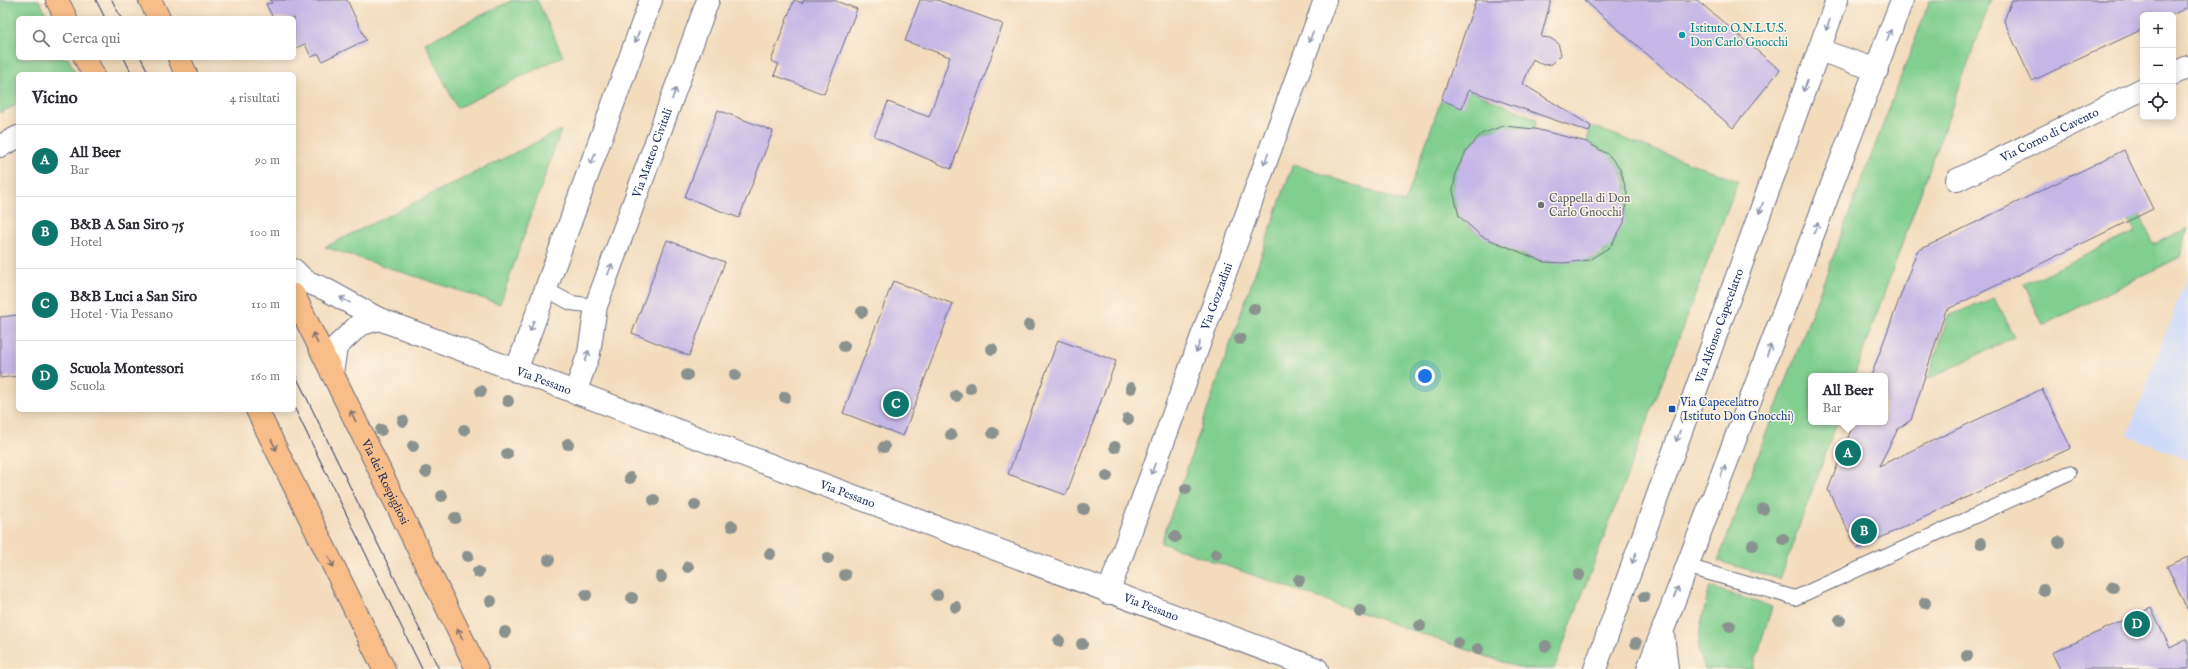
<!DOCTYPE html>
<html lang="it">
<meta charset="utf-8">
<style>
:root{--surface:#fff;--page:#f2f2f3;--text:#2b2b33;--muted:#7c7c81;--line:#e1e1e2;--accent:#0f766e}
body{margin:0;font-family:"IM FELL English",serif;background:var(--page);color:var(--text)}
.controls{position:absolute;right:12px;top:12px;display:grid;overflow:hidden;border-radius:6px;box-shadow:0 2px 10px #0003}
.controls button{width:36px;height:36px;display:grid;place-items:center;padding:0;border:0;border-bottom:1px solid var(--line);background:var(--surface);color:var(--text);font:20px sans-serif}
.you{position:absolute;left:1425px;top:376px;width:14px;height:14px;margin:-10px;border:3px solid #fff;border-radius:50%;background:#1a73e8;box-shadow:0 0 0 6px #1a73e833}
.badge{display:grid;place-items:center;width:26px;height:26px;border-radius:50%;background:var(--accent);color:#fff;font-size:13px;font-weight:700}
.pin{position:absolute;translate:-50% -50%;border:2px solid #fff;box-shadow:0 1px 4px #0006}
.popup{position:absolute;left:1808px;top:373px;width:80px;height:52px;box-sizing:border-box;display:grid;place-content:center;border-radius:6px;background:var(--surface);filter:drop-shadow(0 1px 3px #0005);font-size:13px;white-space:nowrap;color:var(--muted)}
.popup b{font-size:15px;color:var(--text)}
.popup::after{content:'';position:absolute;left:50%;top:100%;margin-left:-8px;border:8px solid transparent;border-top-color:var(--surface)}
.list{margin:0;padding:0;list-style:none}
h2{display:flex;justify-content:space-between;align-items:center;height:52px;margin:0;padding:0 16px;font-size:17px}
h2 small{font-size:13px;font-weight:400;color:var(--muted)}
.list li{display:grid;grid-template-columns:26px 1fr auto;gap:12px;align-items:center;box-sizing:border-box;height:72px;padding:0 16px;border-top:1px solid var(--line)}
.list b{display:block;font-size:15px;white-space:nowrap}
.list p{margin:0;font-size:13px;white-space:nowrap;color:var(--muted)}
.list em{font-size:13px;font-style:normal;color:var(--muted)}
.icon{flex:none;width:22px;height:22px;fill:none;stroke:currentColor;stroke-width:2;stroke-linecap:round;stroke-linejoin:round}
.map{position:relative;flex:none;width:2188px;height:669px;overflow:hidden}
.search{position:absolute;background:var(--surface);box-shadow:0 2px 10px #0003;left:16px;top:16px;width:280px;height:44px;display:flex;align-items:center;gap:10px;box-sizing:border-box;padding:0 14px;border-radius:6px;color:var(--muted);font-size:15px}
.panel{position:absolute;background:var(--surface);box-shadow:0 2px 10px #0003;left:16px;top:72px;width:280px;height:340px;border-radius:6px}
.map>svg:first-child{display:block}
</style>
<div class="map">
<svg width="2188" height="669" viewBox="0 0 2188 669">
<rect width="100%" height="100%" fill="#fcf5e5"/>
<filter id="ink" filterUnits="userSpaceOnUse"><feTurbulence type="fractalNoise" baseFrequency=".025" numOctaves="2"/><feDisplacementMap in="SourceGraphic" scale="8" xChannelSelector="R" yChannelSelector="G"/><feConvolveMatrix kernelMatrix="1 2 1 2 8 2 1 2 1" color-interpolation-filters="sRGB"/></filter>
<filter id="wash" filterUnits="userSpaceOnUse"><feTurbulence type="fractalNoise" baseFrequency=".012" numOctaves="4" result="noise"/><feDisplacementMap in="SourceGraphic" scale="16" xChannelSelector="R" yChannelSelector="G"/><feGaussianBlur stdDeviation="0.9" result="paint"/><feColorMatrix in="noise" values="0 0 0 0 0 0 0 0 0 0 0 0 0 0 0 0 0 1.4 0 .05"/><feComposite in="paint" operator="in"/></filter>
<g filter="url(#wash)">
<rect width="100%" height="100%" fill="#f3dbbc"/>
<!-- built -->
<path fill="#cfdafa" d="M 2188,273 L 2188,460 L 2128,435 Z"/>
<!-- green -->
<path fill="#81cf8f" stroke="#4e7f76" d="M 0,0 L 39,0 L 48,18 L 18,18 L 18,58 L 68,58 L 76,74 L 18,74 L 18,104 L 0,113 Z
M 513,0 L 537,0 L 563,56 L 457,108 L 425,43 Z
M 1930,0 L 1991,0 L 1854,376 L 1811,376 L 1811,422 L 1837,422 L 1780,579 L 1718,561 Z
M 1469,90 L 1537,119 L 1535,129 C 1496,125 1479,125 1460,163 C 1456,171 1451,185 1454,195 C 1455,201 1456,209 1459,215 C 1468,234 1522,256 1543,261 C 1551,263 1579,262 1588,260 C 1622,252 1637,196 1620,169 C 1612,156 1600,149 1587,142 L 1591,126 L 1738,181 L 1554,669 L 1523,669 L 1161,543 L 1293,164 L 1405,203 L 1441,100 Z
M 561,130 L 500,304 L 325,247 Z
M 2140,215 L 2154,244 L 2188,228 L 2180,257 L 2043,325 L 2024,284 L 2135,232 L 2129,220 Z
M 1994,298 L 2014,337 L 1928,379 L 1948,316 Z
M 1710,587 L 1772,607 L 1753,669 L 1705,669 L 1698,649 L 1701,623 Z"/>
<g id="blocks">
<!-- building -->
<path fill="#c4b6e7" d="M 270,0 L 347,0 L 366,40 L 322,61 L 319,54 L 311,57 L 305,44 L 294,49 L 294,18 L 273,18 L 266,4 L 272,3 Z
M 794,0 L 802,3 L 804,0 L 833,0 L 857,9 L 824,94 L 774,75 L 779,64 L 771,61 Z
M 920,0 L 937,0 L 1003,24 L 951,169 L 874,136 L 888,102 L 929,117 L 950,57 L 905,41 Z
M 1476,0 L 1551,0 L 1541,37 L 1550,38 L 1558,43 L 1561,55 L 1552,64 L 1543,65 L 1533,59 L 1523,84 L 1591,126 L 1589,132 L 1469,90 L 1462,108 L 1441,100 Z
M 1584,0 L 1697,0 L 1780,70 L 1733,128 Z
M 2012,0 L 2188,0 L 2188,7 L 2172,15 L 2143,15 L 2143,29 L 2032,81 L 2004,21 Z
M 718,110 L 773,131 L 739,218 L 685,197 Z
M 1503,126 L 1535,129 L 1587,142 L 1609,155 L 1620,169 L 1627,193 L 1624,223 L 1610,247 L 1589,260 L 1564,263 L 1544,262 L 1481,236 L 1459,216 L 1453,191 L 1456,171 L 1467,150 L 1481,134 Z
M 2124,150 L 2153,209 L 1946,310 L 1911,420 L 1898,429 L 1879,466 L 2042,389 L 2071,448 L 1857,549 L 1828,490 L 1854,422 L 1885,422 L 1885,376 L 1871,376 L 1917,251 Z
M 667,240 L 725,262 L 689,356 L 632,333 Z
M 893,281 L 953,304 L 903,436 L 843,413 Z
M 18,315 L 18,376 L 0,378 L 0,317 Z
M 1058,340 L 1116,361 L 1066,495 L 1008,474 Z
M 2188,557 L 2188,611 L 2167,566 Z
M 2151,608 L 2170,648 L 2188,639 L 2188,669 L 2060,669 L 2052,653 Z"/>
</g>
</g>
<g filter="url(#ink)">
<use href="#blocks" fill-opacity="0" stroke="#676b7f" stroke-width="1"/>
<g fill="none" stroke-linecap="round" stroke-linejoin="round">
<defs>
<path id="lane" d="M 545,289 L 571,303 L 596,306
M 1686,566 L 1795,598 L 2069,473"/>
<g id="street">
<path d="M 1819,50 L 1877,70"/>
<path d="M 2173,74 L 2188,67"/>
<path d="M 0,146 L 18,137"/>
<path id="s1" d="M 1957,180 L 2143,89"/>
<path id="s2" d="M 294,270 L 305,281 L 325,289 L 379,319 L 1317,669"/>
<path d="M 516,371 L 651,0"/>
<path d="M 332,373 L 336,347 L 359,325 L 379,319"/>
<path id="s3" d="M 575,393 L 589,353 L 596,306 L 708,0"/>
<path id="s4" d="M 1108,593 L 1325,0"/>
<path d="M 1663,634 L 1667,669"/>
<path id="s5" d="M 1595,669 L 1837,0"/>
<path d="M 1648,669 L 1902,0"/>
</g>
<g id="primary">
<path d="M 57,0 L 66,18"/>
<path d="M 150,0 L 159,18"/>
<path d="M 85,58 L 93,74"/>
<path d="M 179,58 L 186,74"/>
<path id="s6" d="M 294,295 L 477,669"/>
<path d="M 257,410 L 384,669"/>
</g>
</defs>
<!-- lane casing -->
<use href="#lane" stroke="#676b7f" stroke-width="16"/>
<!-- street casing -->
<use href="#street" stroke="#676b7f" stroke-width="24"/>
<!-- primary casing -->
<use href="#primary" stroke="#676b7f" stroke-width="24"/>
<!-- lane -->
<use href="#lane" stroke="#fff" stroke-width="14"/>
<!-- street -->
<use href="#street" stroke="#fff" stroke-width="22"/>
<!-- primary -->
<use href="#primary" stroke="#f8bd88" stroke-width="22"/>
<!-- tram -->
<path stroke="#1b2f5e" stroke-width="1" d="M 96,0 L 105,18
M 112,0 L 121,18
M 124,58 L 132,74
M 141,58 L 149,74
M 294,372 L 439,669
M 294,407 L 422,669"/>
</g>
<!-- trees -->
<g fill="#8a928f">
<circle cx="1254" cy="309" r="6"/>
<circle cx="862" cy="312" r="6"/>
<circle cx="1029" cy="325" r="6"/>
<circle cx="1240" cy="339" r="6"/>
<circle cx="844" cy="346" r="6"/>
<circle cx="992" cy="349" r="6"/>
<circle cx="687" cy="375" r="6"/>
<circle cx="735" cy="375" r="6"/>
<circle cx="970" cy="388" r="6"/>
<circle cx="1131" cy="388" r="6"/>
<circle cx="481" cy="391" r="6"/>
<circle cx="956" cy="396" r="6"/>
<circle cx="785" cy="397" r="6"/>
<circle cx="508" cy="401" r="6"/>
<circle cx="1128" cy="419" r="6"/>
<circle cx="403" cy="421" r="6"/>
<circle cx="381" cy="430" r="6"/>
<circle cx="464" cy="430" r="6"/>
<circle cx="993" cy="433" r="6"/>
<circle cx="951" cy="435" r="6"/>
<circle cx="568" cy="444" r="6"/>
<circle cx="413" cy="446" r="6"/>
<circle cx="884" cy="447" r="6"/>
<circle cx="1115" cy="447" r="6"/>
<circle cx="507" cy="454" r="6"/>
<circle cx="426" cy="472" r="6"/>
<circle cx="1107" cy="476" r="6"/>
<circle cx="630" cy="478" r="6"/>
<circle cx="1186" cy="489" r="6"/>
<circle cx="442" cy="496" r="6"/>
<circle cx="654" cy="500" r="6"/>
<circle cx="695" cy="505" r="6"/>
<circle cx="1084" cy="509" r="6"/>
<circle cx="1763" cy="509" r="6"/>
<circle cx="455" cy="518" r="6"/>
<circle cx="732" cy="526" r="6"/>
<circle cx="1175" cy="537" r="6"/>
<circle cx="1783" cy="539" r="6"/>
<circle cx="2059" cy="542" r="6"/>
<circle cx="1981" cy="543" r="6"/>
<circle cx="1753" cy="545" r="6"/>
<circle cx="770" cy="554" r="6"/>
<circle cx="1216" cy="554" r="6"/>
<circle cx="468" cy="556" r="6"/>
<circle cx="828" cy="558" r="6"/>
<circle cx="549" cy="560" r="6"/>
<circle cx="688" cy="567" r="6"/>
<circle cx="478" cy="572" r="6"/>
<circle cx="845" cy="575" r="6"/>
<circle cx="1579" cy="575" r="6"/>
<circle cx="661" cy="577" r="6"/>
<circle cx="1299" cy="580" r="6"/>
<circle cx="2113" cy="587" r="6"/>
<circle cx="2043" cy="590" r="6"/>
<circle cx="586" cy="595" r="6"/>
<circle cx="937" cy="595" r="6"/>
<circle cx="1644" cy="597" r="6"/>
<circle cx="632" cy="598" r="6"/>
<circle cx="491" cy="601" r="6"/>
<circle cx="1925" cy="603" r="6"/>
<circle cx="956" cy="607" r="6"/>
<circle cx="1360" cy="611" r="6"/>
<circle cx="1840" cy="620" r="6"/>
<circle cx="1420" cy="626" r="6"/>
<circle cx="1730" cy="626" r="6"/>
<circle cx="505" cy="632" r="6"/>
<circle cx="1059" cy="641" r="6"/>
<circle cx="1458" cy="643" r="6"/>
<circle cx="1636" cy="643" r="6"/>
<circle cx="1082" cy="644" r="6"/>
<circle cx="1546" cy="646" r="6"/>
<circle cx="1478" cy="649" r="6"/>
<circle cx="1967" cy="656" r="6"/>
</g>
<!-- one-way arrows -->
<defs><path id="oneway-shaft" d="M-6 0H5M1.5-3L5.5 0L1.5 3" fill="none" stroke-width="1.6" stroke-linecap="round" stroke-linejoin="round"/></defs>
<g stroke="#8d97ae">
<use href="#oneway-shaft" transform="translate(1828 25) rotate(110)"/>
<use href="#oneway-shaft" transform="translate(1889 35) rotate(-70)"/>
<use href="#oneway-shaft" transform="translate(637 37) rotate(110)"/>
<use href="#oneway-shaft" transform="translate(1311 37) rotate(110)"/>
<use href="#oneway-shaft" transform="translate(1805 86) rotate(110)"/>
<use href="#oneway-shaft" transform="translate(674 94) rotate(-70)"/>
<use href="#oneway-shaft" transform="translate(593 159) rotate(110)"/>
<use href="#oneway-shaft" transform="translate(1266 159) rotate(110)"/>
<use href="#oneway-shaft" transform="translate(1761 208) rotate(110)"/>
<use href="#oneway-shaft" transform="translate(1816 228) rotate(-69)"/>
<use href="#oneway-shaft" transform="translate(610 269) rotate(-70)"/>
<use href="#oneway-shaft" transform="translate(345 300) rotate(-151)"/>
<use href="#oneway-shaft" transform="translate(532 326) rotate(109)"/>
<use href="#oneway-shaft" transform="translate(1198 347) rotate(110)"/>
<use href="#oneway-shaft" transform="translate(1769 350) rotate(-69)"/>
<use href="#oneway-shaft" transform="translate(587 356) rotate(-73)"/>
<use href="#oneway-shaft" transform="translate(1678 436) rotate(110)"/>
<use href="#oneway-shaft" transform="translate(1153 469) rotate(110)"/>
<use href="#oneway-shaft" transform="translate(1723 471) rotate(-69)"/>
<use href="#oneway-shaft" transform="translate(1634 558) rotate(110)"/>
<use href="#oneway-shaft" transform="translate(1676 592) rotate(-69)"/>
</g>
<g stroke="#7e6f71">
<use href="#oneway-shaft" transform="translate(315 338) rotate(-116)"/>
<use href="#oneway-shaft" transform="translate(353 416) rotate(-116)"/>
<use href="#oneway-shaft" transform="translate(274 445) rotate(64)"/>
<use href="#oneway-shaft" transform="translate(331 562) rotate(64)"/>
<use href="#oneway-shaft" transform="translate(460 634) rotate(-116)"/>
</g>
</g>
<!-- markers -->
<circle fill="#0f9aa8" stroke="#fcf5e5" stroke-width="1.5" cx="1682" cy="35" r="4"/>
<circle fill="#6b7280" stroke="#fcf5e5" stroke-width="1.5" cx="1541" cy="205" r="4"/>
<rect fill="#1a4fb4" stroke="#fcf5e5" stroke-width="1.5" x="1668" y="405" width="8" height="8" rx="2"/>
<g text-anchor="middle" stroke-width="3" stroke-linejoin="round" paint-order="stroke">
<!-- culture labels -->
<g font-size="12" fill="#0d838f" stroke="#fcf5e5" text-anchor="start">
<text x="1690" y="32">Istituto O.N.L.U.S.<tspan x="1690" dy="14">Don Carlo Gnocchi</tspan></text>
</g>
<!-- street labels -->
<g font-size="12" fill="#1b2f5e" stroke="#fcf5e5">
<text dy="4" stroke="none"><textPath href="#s1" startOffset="103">Via Corno di Cavento</textPath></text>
<text dy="4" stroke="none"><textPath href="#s3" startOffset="253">Via Matteo Civitali</textPath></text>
<text dy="4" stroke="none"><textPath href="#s4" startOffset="316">Via Gozzadini</textPath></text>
<text dy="4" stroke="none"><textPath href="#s5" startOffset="365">Via Alfonso Capecelatro</textPath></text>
<text dy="4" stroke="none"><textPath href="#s2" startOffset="275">Via Pessano</textPath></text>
<text dy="4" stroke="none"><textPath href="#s6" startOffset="208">Via dei Rospigliosi</textPath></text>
<text dy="4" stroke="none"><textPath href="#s2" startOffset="599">Via Pessano</textPath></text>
<text dy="4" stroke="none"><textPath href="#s2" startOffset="923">Via Pessano</textPath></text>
</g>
<!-- worship labels -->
<g font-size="12" fill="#5b616d" stroke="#fcf5e5" text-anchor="start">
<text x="1549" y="202">Cappella di Don<tspan x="1549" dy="14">Carlo Gnocchi</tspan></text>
</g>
<!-- transit labels -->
<g font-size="12" fill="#164399" stroke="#fcf5e5" text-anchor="start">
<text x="1680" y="406">Via Capecelatro<tspan x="1680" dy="14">(Istituto Don Gnocchi)</tspan></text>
</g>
</g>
</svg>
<div class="controls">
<button>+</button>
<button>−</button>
<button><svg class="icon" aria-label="locate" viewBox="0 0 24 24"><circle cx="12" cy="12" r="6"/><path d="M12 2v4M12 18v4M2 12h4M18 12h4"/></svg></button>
</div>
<div class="you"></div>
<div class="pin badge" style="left:1848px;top:453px">A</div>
<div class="popup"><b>All Beer</b>Bar</div>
<div class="pin badge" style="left:1864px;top:531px">B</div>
<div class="pin badge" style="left:896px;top:404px">C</div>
<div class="pin badge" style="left:2137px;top:624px">D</div>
<div class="search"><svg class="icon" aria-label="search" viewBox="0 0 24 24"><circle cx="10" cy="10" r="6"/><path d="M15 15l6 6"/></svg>Cerca qui</div>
<section class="panel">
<h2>Vicino<small>4 risultati</small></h2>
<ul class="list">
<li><span class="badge">A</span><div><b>All Beer</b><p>Bar</p></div><em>90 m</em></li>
<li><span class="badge">B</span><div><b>B&amp;B A San Siro 75</b><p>Hotel</p></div><em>100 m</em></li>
<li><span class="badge">C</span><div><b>B&amp;B Luci a San Siro</b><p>Hotel · Via Pessano</p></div><em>110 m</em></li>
<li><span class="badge">D</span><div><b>Scuola Montessori</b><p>Scuola</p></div><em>160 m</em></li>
</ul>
</section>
</div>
